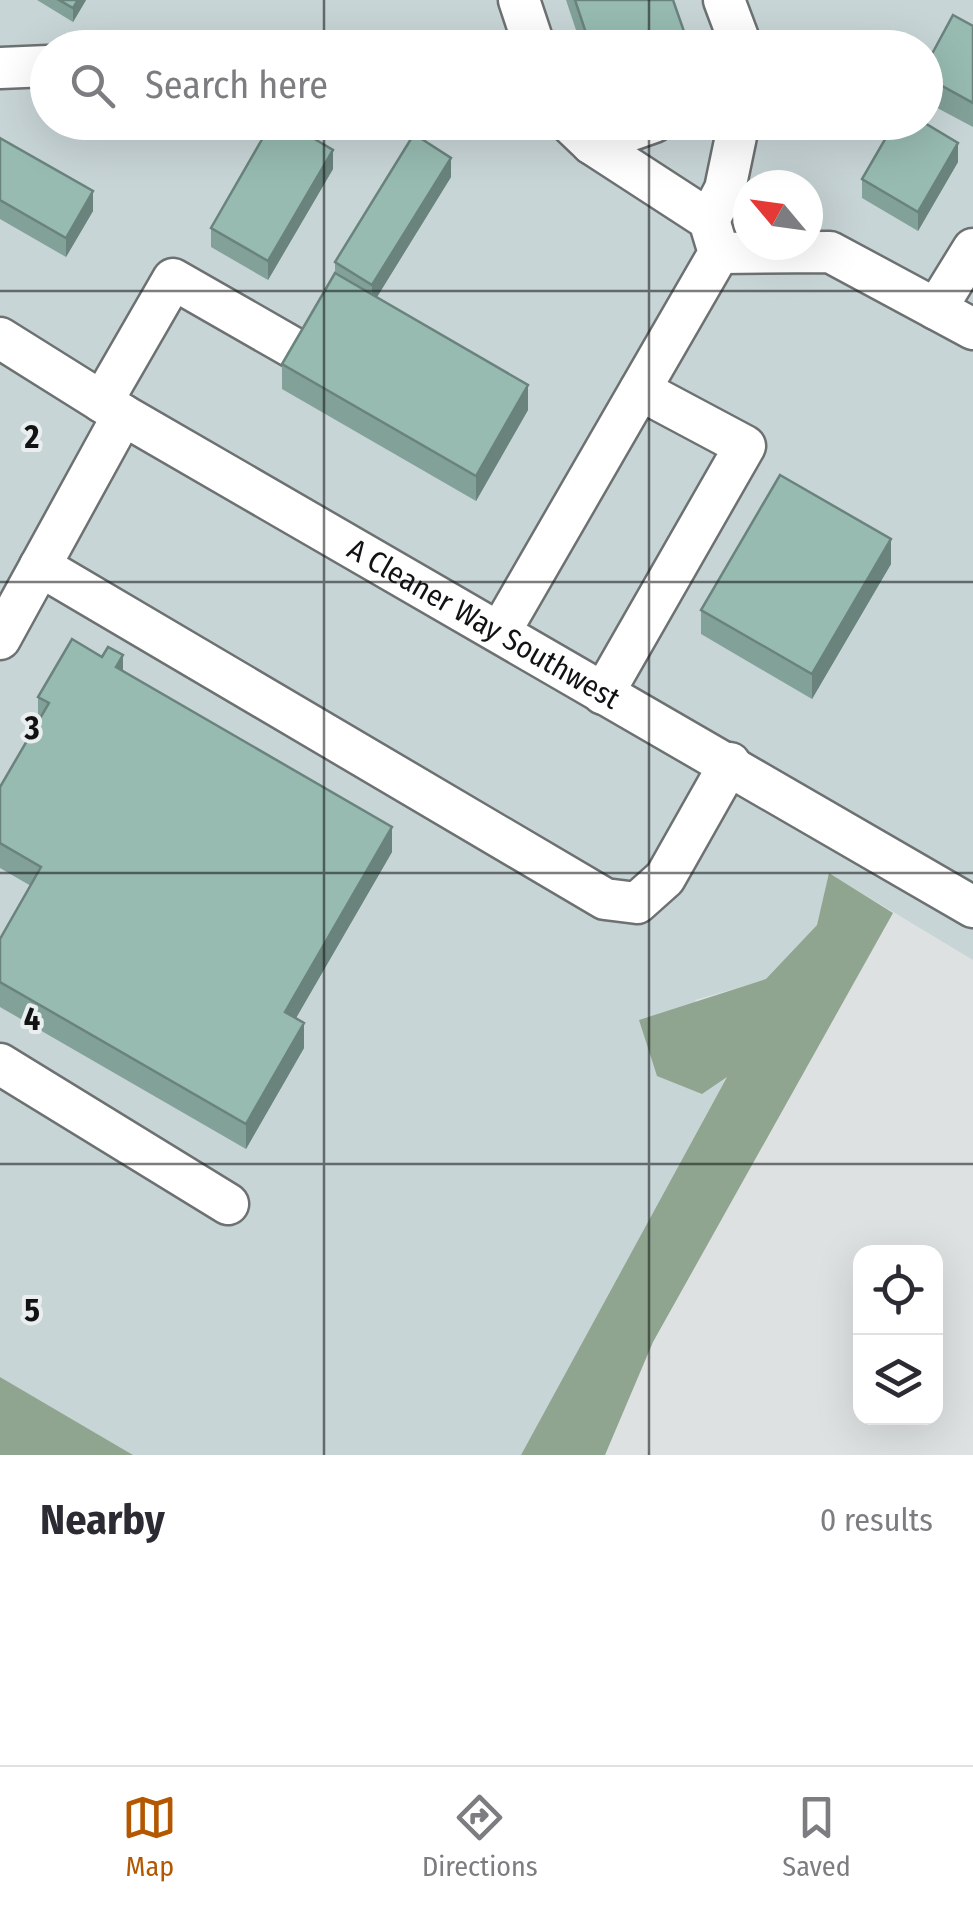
<!DOCTYPE html>
<style>
:root{--surface:#fff;--page:#f2f2f3;--text:#2b2b33;--muted:#7c7c81;--line:#e1e1e2;--accent:#b45701}
body{margin:0;font-family:"Fira Sans Condensed",sans-serif;background:var(--page);color:var(--text)}
.controls{position:absolute;right:30px;bottom:30px;display:grid;overflow:hidden;border-radius:20px;box-shadow:0 10px 40px #0002}
.controls button{width:90px;height:90px;display:grid;place-items:center;padding:0;border:0;border-bottom:2px solid var(--line);background:var(--surface);color:var(--text);font:50px sans-serif}
.compass{position:absolute;left:733px;top:170px;width:90px;height:90px;border-radius:50%;background:var(--surface);box-shadow:0 10px 40px #0002;rotate:299deg}
.list{margin:0;padding:0;list-style:none}
h2{display:flex;justify-content:space-between;align-items:center;height:130px;margin:0;padding:0 40px;font-size:42px}
h2 small{font-size:32px;font-weight:400;color:var(--muted)}
.icon{flex:none;width:55px;height:55px;fill:none;stroke:currentColor;stroke-width:2;stroke-linecap:round;stroke-linejoin:round}
.map{position:relative;flex:none;width:973px;height:1455px;overflow:hidden}
.search{position:absolute;background:var(--surface);box-shadow:0 10px 40px #0002;left:30px;right:30px;top:30px;height:110px;display:flex;align-items:center;gap:25px;box-sizing:border-box;padding:0 35px;border-radius:55px;color:var(--muted);font-size:38px}
.sheet{height:310px;background:var(--surface)}
nav{display:flex;justify-content:space-around;align-items:center;box-sizing:border-box;height:140px;border-top:2px solid var(--line);background:var(--surface);font-size:28px;color:var(--muted)}
nav a{display:grid;justify-items:center;gap:5px}
nav .on{color:var(--accent)}
.map>svg:first-child{display:block}
</style>
<div class="map">
<svg width="973" height="1455" viewBox="0 0 973 1455">
<rect width="100%" height="100%" fill="#dde1e1"/>
<!-- built -->
<path fill="#c8d5d7" fill-rule="evenodd" d="M 0,0 L 973,0 L 973,960 L 830,874 L 817,925 L 766,980 L 695,1000 L 728,1075 L 521,1455 L 133,1455 L 0,1377 ZM 48,48 L 926,48 L 926,122 L 48,122 ZM 748,185 L 808,185 L 808,245 L 748,245 Z"/>
<!-- forest -->
<path fill="#8fa58f" d="M 829,873 L 893,913 L 653,1342 L 605,1455 L 521,1455 L 727,1077 L 702,1094 L 657,1076 L 639,1020 L 766,979 L 817,925 Z
M 0,1377 L 133,1455 L 0,1455 Z"/>
<g fill="none" stroke-linecap="round" stroke-linejoin="round">
<defs>
<g id="minor">
<path d="M 519,0 L 535,48"/>
<path d="M 724,0 L 742,48"/>
<path d="M 0,68 L 48,66"/>
<path d="M 592,144 L 654,122"/>
<path d="M 709,220 L 725,189 L 739,122"/>
<path d="M 719,253 L 830,252 L 973,329"/>
<path d="M 936,309 L 973,249"/>
<path id="s1" d="M 0,338 L 123,415 L 973,907"/>
<path d="M 102,402 L 173,279 L 297,350"/>
<path d="M 40,566 L 605,899 L 637,903 L 665,878 L 730,763"/>
<path d="M 500,632 L 719,253 L 709,220 L 592,144 L 569,122"/>
<path d="M 0,639 L 123,415"/>
<path d="M 603,694 L 745,446 L 640,390"/>
<path d="M 0,1064 L 228,1204"/>
</g>
</defs>
<!-- minor casing -->
<use href="#minor" stroke="#6d7171" stroke-width="45"/>
<!-- minor -->
<use href="#minor" stroke="#fff" stroke-width="40"/>
</g>
<!-- wall -->
<path fill="#82a198" d="M 37,0 L 86,0 L 73,22 Z
M 566,0 L 673,0 L 687,48 L 582,48 Z
M 973,26 L 973,127 L 926,102 L 926,65 Z
M 0,138 L 93,211 L 66,257 L 0,219 Z
M 958,162 L 918,231 L 862,198 L 862,179 Z
M 333,169 L 268,280 L 211,247 L 211,228 Z
M 451,177 L 377,297 L 528,410 L 476,501 L 282,389 L 282,364 L 335,274 L 335,262 Z
M 891,564 L 812,699 L 701,634 L 701,610 Z
M 123,671 L 392,852 L 296,1018 L 304,1048 L 246,1149 L 0,1007 L 0,939 L 31,886 L 0,868 L 0,787 L 38,721 L 38,697 Z"/>
<!-- shaded-wall -->
<path fill="#6a837c" d="M 78,0 L 86,0 L 73,22 L 73,8 Z
M 687,40 L 687,48 L 666,48 Z
M 958,143 L 958,162 L 918,231 L 918,212 Z
M 333,150 L 333,169 L 268,280 L 268,261 Z
M 451,158 L 451,177 L 372,305 L 372,285 Z
M 93,191 L 93,211 L 66,257 L 66,238 Z
M 528,385 L 528,410 L 476,501 L 476,476 Z
M 891,539 L 891,564 L 812,699 L 812,674 Z
M 123,655 L 123,680 L 116,667 Z
M 392,827 L 392,852 L 285,1037 L 285,1012 Z
M 304,1023 L 304,1048 L 246,1149 L 246,1124 Z"/>
<!-- building -->
<path fill="#97bbb1" stroke="#6a837c" stroke-width="2.5" d="M 59,0 L 78,0 L 73,8 Z
M 575,0 L 673,0 L 687,40 L 666,48 L 591,48 Z
M 953,15 L 973,26 L 973,103 L 926,77 L 926,65 Z
M 272,122 L 286,122 L 333,150 L 268,261 L 211,228 Z
M 895,122 L 923,122 L 958,143 L 918,212 L 862,179 Z
M 414,134 L 451,158 L 372,285 L 335,262 Z
M 0,138 L 93,191 L 66,238 L 0,200 Z
M 335,273 L 528,385 L 476,476 L 282,364 Z
M 780,475 L 891,539 L 812,674 L 701,610 Z
M 72,639 L 102,657 L 108,647 L 123,655 L 116,667 L 392,827 L 285,1012 L 304,1023 L 246,1124 L 0,982 L 0,939 L 41,867 L 0,843 L 0,787 L 49,703 L 38,697 Z"/>
<!-- grid -->
<path fill="none" stroke="#111213" stroke-width="2.5" stroke-opacity="0.55" d="M 324,0 L 324,48M 649,0 L 649,48M 324,122 L 324,1455M 649,122 L 649,1455M 0,291 L 973,291M 0,582 L 973,582M 0,873 L 973,873M 0,1164 L 973,1164"/>
<g text-anchor="middle" stroke-width="8" stroke-linejoin="round" paint-order="stroke">
<!-- street labels -->
<g font-size="30" fill="#111213" stroke="#eaeeef">
<text dy="10" stroke="none"><textPath href="#s1" startOffset="562">A Cleaner Way Southwest</textPath></text>
</g>
</g>
<g font-size="32" text-anchor="middle" font-weight="bold" fill="#111213" stroke="#eaeeef" stroke-width="8" stroke-linejoin="round" paint-order="stroke">
<text x="32" y="448">2</text>
<text x="32" y="739">3</text>
<text x="32" y="1030">4</text>
<text x="32" y="1321">5</text>
</g>
</svg>
<div class="controls">
<button><svg class="icon" aria-label="locate" viewBox="0 0 24 24"><circle cx="12" cy="12" r="6"/><path d="M12 2v4M12 18v4M2 12h4M18 12h4"/></svg></button>
<button><svg class="icon" aria-label="layers" viewBox="0 0 24 24"><path d="M12 4l9 5-9 5-9-5zM3 14l9 5 9-5"/></svg></button>
</div>
<svg class="compass" viewBox="-18 -18 36 36"><path d="M0-13l5 13h-10z" fill="#e53935"/><path d="M0 13l5-13h-10z" fill="#7c7c81"/></svg>
<div class="search"><svg class="icon" aria-label="search" viewBox="0 0 24 24"><circle cx="10" cy="10" r="6"/><path d="M15 15l6 6"/></svg>Search here</div>
</div>
<section class="sheet">
<h2>Nearby<small>0 results</small></h2>
<ul class="list">
</ul>
</section>
<nav>
<a class="on"><svg class="icon" aria-label="map" viewBox="0 0 24 24"><path d="M3 6l6-2 6 2 6-2v14l-6 2-6-2-6 2zM9 4v14M15 6v14"/></svg>Map</a>
<a><svg class="icon" aria-label="directions" viewBox="0 0 24 24"><path d="M12 3l9 9-9 9-9-9zM9 14v-3h6M13 9l2 2-2 2"/></svg>Directions</a>
<a><svg class="icon" aria-label="saved" viewBox="0 0 24 24"><path d="M7 4h10v16l-5-4-5 4z"/></svg>Saved</a>
</nav>
